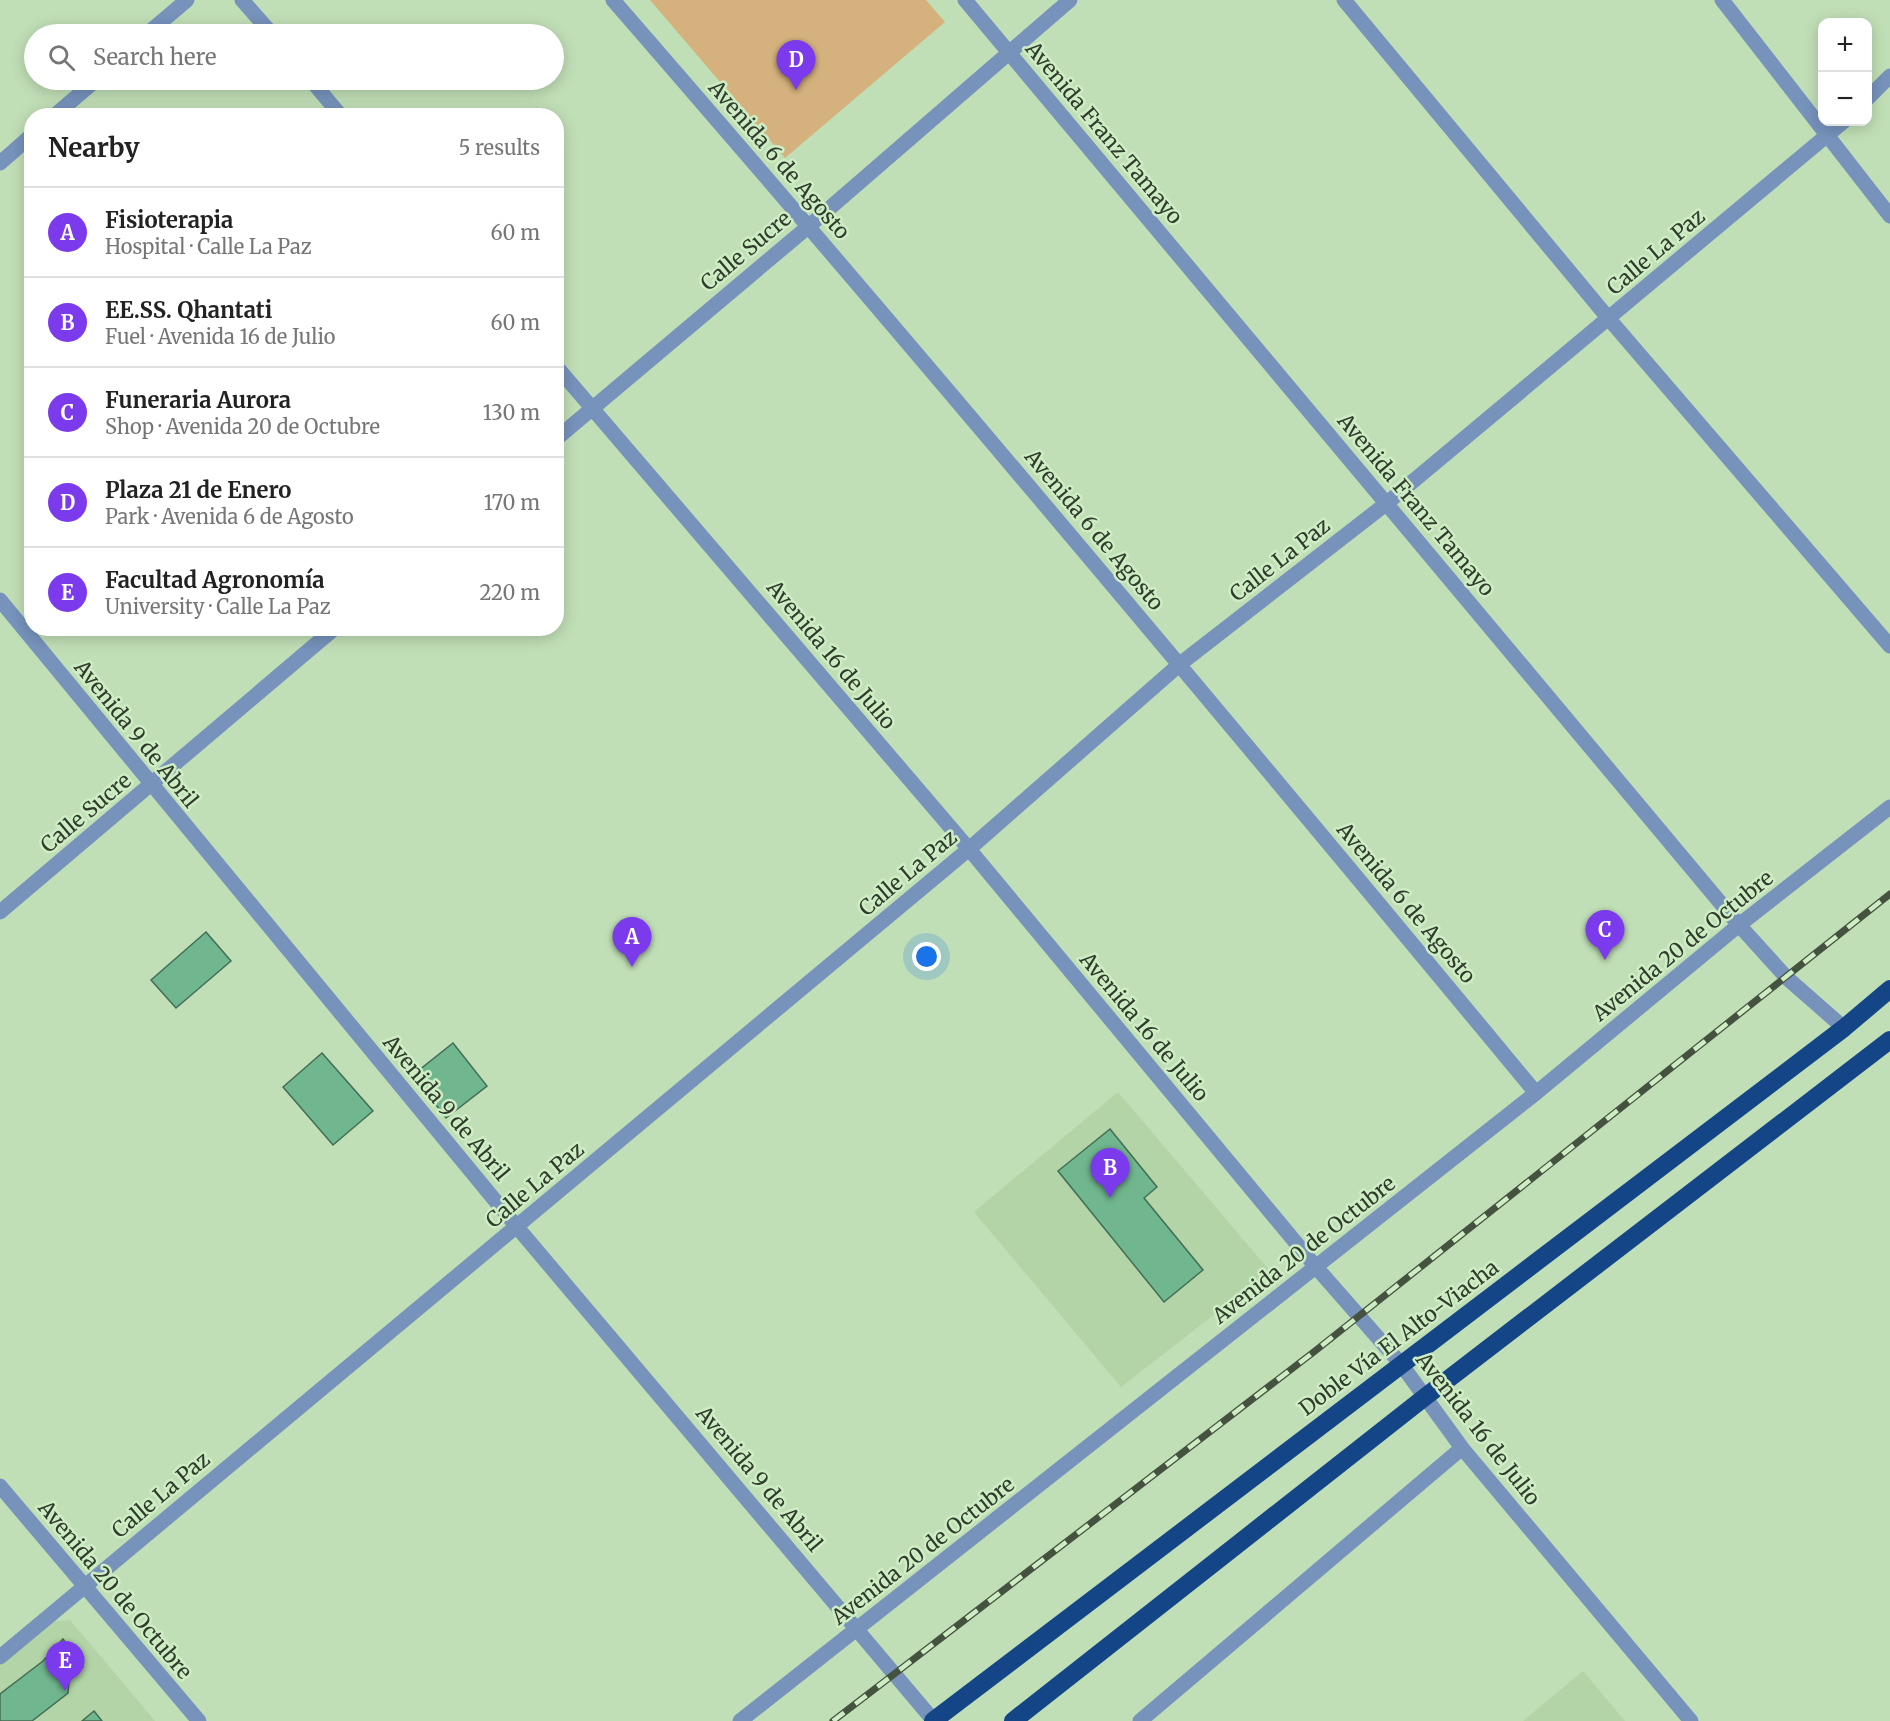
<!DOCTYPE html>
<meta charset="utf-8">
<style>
:root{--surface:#fff;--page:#f6f6f6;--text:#222;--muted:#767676;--line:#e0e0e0;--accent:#7c3aed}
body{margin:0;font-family:Merriweather,serif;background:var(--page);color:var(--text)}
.controls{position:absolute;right:18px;top:18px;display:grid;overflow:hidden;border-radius:12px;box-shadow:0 3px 15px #0003}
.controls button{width:54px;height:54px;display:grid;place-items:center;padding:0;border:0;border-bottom:2px solid var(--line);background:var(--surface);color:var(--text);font:30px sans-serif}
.you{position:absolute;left:927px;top:957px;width:21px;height:21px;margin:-15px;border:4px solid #fff;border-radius:50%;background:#1a73e8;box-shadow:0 0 0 9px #1a73e833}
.badge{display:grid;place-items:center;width:39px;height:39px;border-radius:50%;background:var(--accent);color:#fff;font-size:20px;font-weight:700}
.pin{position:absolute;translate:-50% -50px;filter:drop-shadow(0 2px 3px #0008)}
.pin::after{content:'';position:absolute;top:32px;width:21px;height:18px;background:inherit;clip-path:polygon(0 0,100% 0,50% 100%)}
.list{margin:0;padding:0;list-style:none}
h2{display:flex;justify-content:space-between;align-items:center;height:78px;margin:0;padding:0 24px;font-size:26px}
h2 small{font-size:20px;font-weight:400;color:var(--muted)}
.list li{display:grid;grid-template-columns:39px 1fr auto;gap:18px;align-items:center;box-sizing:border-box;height:90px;padding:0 24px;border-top:2px solid var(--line)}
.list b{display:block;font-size:22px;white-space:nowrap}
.list p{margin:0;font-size:20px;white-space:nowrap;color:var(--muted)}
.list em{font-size:20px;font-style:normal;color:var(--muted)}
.icon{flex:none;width:33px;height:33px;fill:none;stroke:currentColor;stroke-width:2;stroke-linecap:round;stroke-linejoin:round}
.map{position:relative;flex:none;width:1890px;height:1721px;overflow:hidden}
.search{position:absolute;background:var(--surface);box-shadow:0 3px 15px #0003;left:24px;top:24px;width:540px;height:66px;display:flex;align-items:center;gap:15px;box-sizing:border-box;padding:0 21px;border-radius:33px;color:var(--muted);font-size:22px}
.panel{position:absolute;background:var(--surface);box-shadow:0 3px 15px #0003;left:24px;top:108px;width:540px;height:528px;border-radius:24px}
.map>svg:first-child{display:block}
</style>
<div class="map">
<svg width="1890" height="1721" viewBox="0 0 1890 1721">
<rect width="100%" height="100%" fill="#c1dfb7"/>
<!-- built -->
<path fill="#b2d4a6" d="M 1118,1092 L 1270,1271 L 1121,1387 L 974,1212 Z
M 70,1620 L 155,1721 L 0,1721 L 0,1661 L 49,1622 Z
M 1583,1671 L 1625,1721 L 1523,1721 Z"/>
<!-- green -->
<path fill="#d5b27d" d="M 650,0 L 926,0 L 945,22 L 785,158 Z"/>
<!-- building -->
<path fill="#70b68e" stroke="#436e55" stroke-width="1.5" d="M 206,932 L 231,961 L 176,1008 L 151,980 Z
M 453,1043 L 487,1086 L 446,1118 L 413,1075 Z
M 322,1053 L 373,1111 L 333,1145 L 283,1087 Z
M 1110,1129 L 1157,1187 L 1144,1198 L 1203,1270 L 1164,1302 L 1058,1171 Z
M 63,1639 L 83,1667 L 69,1681 L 68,1693 L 32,1721 L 0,1721 L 0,1694 L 43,1661 Z
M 94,1711 L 102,1721 L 82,1721 Z"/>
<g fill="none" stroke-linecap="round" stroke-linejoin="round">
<!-- minor -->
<path stroke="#7793bc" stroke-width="15" d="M 242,0 L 272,34
M 613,0 C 926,360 1232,726 1536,1093
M 965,0 L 1739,925 L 1787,978 L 1844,1028
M 1344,0 L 1609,319 L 1890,646
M 1722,0 L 1890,216
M 147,34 L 187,0
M 311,80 L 341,116
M 1868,98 L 1890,76
M 54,116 L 96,80
M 0,163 L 32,135
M 556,366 L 969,849 L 1316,1267 L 1401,1364 L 1462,1448 L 1691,1721
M 556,439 L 809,226 L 1070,0
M 0,600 L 517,1227 L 934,1721
M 0,912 L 335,628
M 0,1486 L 199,1721
M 0,1657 L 969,849 L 1180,664 L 1387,503 L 1843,122
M 740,1721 L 1536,1093 L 1739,925 L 1890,807
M 1140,1721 L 1462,1448"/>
<!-- highway -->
<path stroke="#144587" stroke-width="18" d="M 933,1721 L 1844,1028 L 1890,989
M 1013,1721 L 1425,1397 L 1890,1040"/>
<defs>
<path id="rail" d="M 833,1721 L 1315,1351 L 1890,894"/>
</defs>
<!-- rail casing -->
<use href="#rail" stroke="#44523f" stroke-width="7"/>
<!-- rail -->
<use href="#rail" stroke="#ceedc4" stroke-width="4.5" stroke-dasharray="14" stroke-linecap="butt"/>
</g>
<g text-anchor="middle" stroke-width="5" stroke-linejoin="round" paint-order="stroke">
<!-- street labels -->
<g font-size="21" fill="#2f3b2b" stroke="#ceedc4">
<text transform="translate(1104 133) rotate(50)" y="7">Avenida Franz Tamayo</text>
<text transform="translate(779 160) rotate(49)" y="7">Avenida 6 de Agosto</text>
<text transform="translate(746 251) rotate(-40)" y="7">Calle Sucre</text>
<text transform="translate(1656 252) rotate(-40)" y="7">Calle La Paz</text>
<text transform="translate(1416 505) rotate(50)" y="7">Avenida Franz Tamayo</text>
<text transform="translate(1094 530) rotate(50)" y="7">Avenida 6 de Agosto</text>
<text transform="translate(1280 560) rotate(-38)" y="7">Calle La Paz</text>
<text transform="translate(831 655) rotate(50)" y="7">Avenida 16 de Julio</text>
<text transform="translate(136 734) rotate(51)" y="7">Avenida 9 de Abril</text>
<text transform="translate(86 813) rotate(-40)" y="7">Calle Sucre</text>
<text transform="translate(908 873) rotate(-40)" y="7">Calle La Paz</text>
<text transform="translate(1406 903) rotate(50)" y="7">Avenida 6 de Agosto</text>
<text transform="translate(1683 946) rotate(-39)" y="7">Avenida 20 de Octubre</text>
<text transform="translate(1144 1027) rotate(50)" y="7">Avenida 16 de Julio</text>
<text transform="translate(446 1108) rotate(50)" y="7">Avenida 9 de Abril</text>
<text transform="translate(535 1185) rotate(-40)" y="7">Calle La Paz</text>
<text transform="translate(1304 1250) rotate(-38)" y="7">Avenida 20 de Octubre</text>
<text transform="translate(1399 1338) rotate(-37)" y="7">Doble Vía El Alto-Viacha</text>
<text transform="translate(1478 1429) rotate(52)" y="7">Avenida 16 de Julio</text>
<text transform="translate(759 1479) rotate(50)" y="7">Avenida 9 de Abril</text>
<text transform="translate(161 1495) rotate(-40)" y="7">Calle La Paz</text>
<text transform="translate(923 1551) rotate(-38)" y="7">Avenida 20 de Octubre</text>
<text transform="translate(115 1590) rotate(50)" y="7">Avenida 20 de Octubre</text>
</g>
</g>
</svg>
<div class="controls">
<button>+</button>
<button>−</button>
</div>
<div class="you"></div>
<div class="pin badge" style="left:632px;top:967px">A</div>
<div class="pin badge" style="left:1110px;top:1198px">B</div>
<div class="pin badge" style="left:1605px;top:960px">C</div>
<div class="pin badge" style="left:796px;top:90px">D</div>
<div class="pin badge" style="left:65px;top:1691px">E</div>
<div class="search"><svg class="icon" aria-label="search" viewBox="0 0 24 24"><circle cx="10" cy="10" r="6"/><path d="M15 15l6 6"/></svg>Search here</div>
<section class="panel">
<h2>Nearby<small>5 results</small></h2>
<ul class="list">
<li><span class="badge">A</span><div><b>Fisioterapia</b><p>Hospital · Calle La Paz</p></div><em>60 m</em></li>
<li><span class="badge">B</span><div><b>EE.SS. Qhantati</b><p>Fuel · Avenida 16 de Julio</p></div><em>60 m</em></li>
<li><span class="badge">C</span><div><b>Funeraria Aurora</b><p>Shop · Avenida 20 de Octubre</p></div><em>130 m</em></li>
<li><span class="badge">D</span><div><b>Plaza 21 de Enero</b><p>Park · Avenida 6 de Agosto</p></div><em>170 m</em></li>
<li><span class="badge">E</span><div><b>Facultad Agronomía</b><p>University · Calle La Paz</p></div><em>220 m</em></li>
</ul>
</section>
</div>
